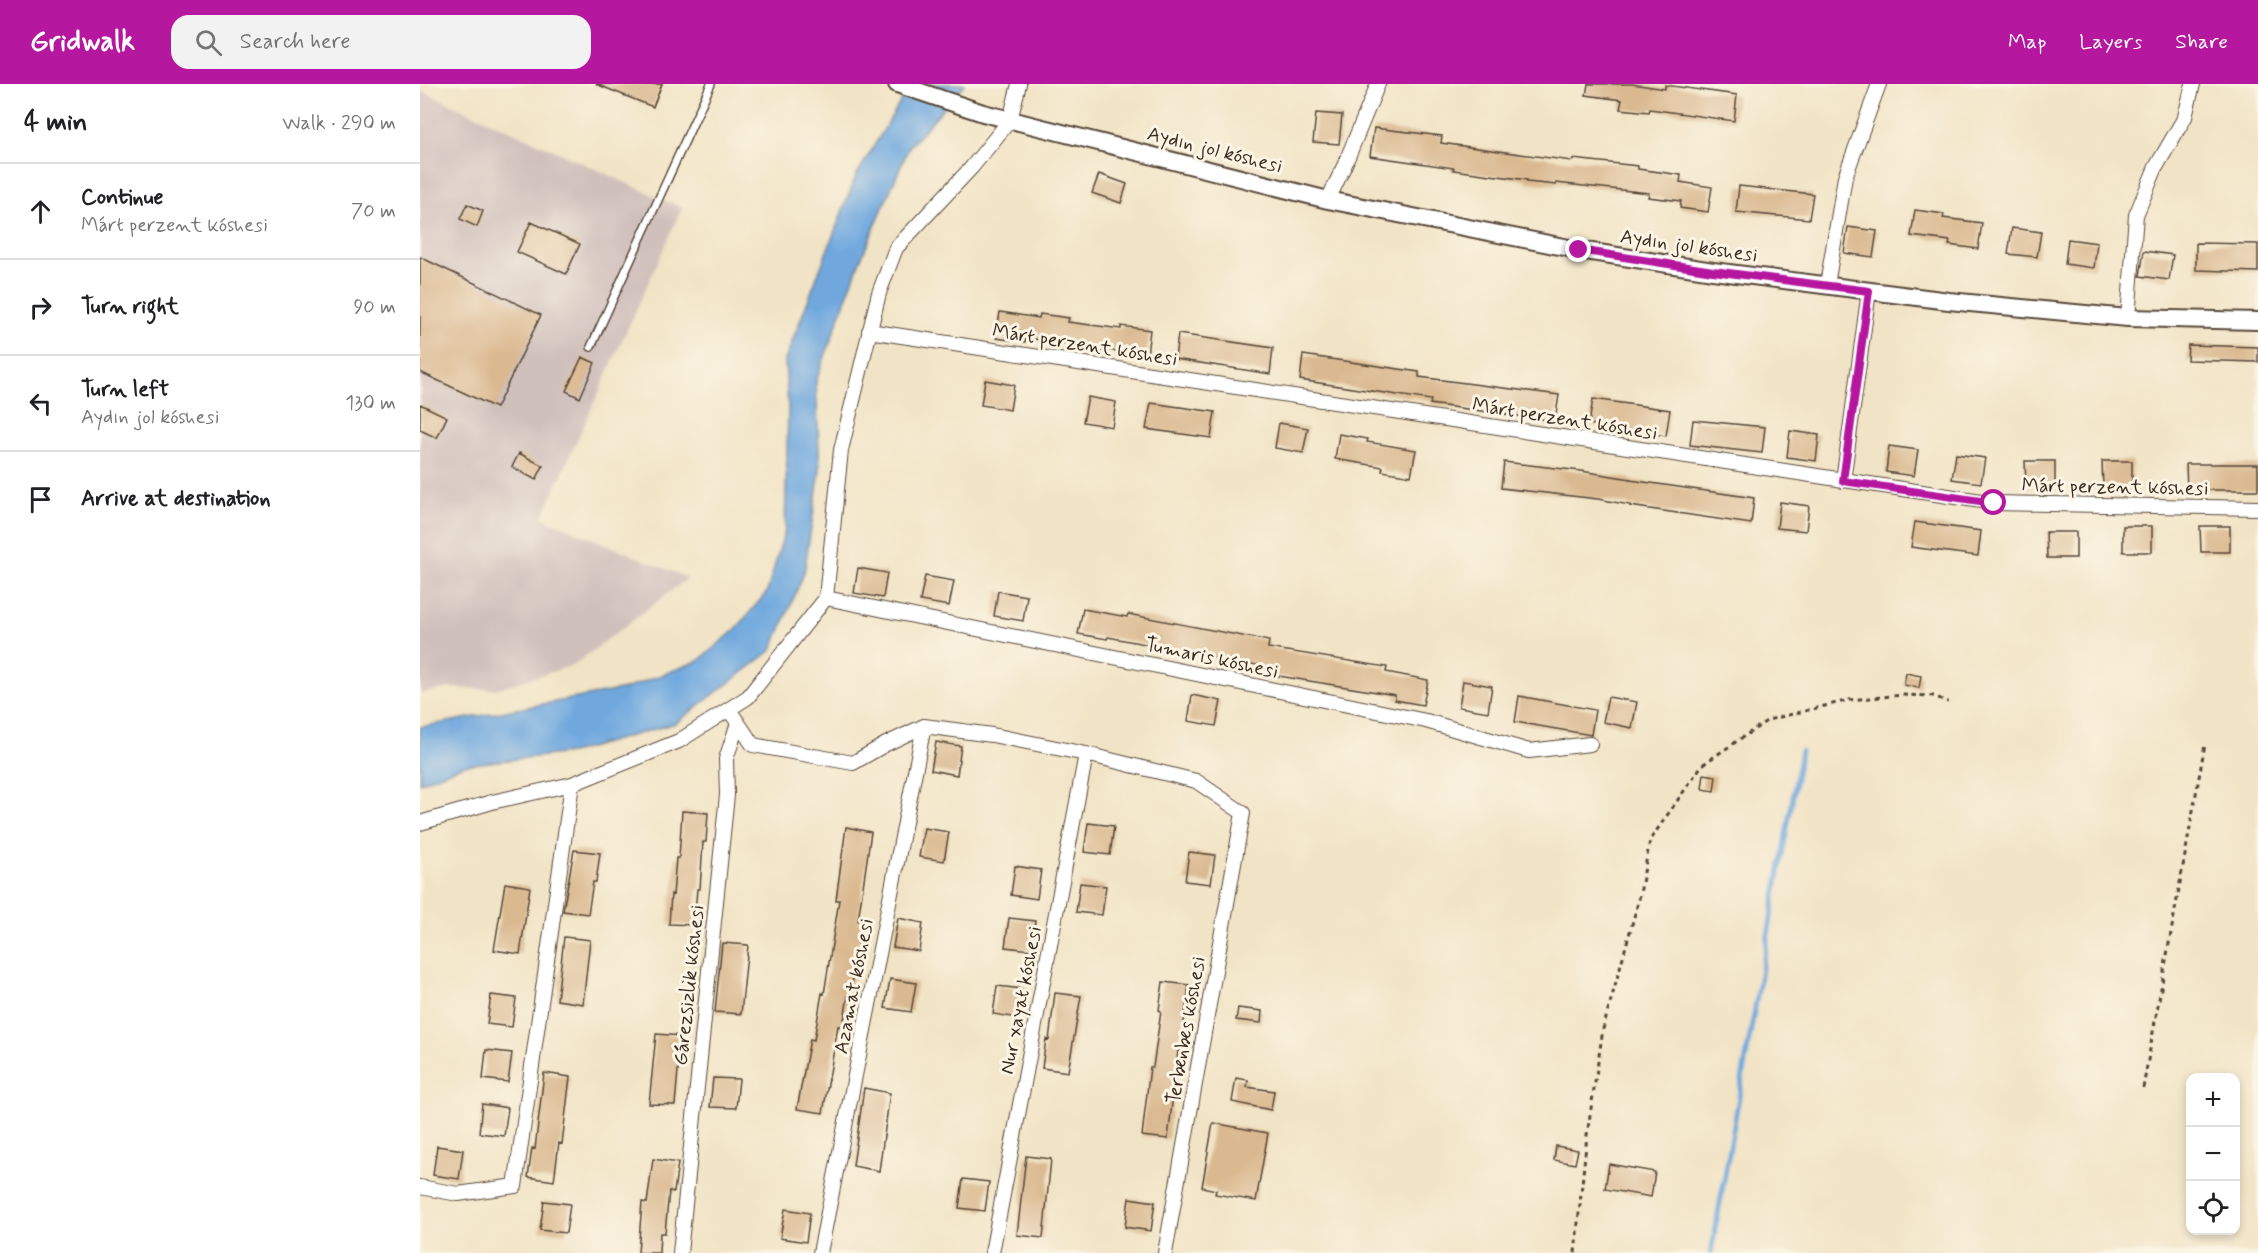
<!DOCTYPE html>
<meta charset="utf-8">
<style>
:root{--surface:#fff;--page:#f2f2f2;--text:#202124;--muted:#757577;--line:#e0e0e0;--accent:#b5179e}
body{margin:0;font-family:Mynerve,sans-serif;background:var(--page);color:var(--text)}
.controls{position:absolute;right:18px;bottom:18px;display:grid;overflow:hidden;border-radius:12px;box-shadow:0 3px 9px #0003}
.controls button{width:54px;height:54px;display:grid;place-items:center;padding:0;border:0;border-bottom:2px solid var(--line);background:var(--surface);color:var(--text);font:30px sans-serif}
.stop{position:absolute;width:18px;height:18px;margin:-14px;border:4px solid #b5179e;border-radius:50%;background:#fff}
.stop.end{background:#b5179e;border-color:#fff;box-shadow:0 2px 6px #0008}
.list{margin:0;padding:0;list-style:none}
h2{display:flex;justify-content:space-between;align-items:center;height:78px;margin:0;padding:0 24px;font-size:26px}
h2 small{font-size:20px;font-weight:400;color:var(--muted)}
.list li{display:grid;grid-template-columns:39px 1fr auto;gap:18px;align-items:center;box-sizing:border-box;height:96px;padding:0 24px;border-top:2px solid var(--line)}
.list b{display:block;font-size:22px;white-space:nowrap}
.list p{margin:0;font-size:20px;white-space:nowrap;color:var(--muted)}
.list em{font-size:20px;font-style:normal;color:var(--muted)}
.icon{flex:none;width:33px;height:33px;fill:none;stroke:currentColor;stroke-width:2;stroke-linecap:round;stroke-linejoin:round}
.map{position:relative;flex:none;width:1838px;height:1169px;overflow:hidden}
header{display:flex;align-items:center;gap:36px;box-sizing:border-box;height:84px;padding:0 30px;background:var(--accent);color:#fff}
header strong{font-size:28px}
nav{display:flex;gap:33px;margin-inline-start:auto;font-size:21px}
.search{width:420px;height:54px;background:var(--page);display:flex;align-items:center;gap:15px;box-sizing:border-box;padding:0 21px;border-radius:18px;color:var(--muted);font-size:22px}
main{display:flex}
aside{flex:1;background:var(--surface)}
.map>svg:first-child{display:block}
</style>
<header>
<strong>Gridwalk</strong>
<div class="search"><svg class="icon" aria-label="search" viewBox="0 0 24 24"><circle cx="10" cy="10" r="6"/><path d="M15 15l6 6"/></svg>Search here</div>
<nav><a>Map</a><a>Layers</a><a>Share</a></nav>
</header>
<main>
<aside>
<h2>4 min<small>Walk · 290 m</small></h2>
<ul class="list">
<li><svg class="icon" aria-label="ahead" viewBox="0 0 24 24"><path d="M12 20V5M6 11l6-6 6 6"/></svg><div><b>Continue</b><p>Márt perzent kóshesi</p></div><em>70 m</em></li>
<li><svg class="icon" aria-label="right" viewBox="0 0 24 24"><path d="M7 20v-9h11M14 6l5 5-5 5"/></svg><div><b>Turn right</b></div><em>90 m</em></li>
<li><svg class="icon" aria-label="left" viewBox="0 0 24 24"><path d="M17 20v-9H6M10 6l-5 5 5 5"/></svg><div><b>Turn left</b><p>Aydın jol kóshesi</p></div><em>130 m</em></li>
<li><svg class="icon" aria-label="arrive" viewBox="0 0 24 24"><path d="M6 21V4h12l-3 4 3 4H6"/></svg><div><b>Arrive at destination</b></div></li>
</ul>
</aside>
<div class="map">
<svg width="1838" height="1169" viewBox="0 0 1838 1169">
<rect width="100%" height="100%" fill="#fcf5e5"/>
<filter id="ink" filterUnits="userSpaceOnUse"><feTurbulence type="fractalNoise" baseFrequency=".0167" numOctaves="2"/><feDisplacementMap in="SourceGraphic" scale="12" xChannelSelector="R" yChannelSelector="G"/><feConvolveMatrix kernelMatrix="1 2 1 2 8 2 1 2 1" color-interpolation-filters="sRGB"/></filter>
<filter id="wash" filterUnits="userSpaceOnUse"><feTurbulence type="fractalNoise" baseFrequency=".008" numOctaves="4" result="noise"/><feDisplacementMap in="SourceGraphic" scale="24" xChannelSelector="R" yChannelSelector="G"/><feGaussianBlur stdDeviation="1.35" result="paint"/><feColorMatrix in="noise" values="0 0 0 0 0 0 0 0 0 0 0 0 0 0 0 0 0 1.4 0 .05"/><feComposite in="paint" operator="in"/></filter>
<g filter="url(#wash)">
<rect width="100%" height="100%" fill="#f1e3c5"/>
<!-- industrial -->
<path fill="#d0c0bc" d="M 0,6 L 262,124 L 122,434 L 268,494 L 154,581 L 76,605 L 28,604 L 0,610 Z"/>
<!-- water -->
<path fill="#6fa8de" stroke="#55697e" stroke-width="1.5" d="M 491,0 L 545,0 L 489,63 L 438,182 L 396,297 L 400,387 L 384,489 L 352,566 L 256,639 L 151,669 L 44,681 L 0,699 L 0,643 L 205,605 L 278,577 L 315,546 L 347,508 L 365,446 L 368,325 L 365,276 L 436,92 Z"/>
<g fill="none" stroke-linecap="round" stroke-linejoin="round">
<!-- stream -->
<path stroke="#6fa8de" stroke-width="4.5" d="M 1291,1169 L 1381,667"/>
</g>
<g id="blocks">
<!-- building -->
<path fill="#dab991" d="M 176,0 L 242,0 L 233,23 Z
M 1168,0 L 1212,0 L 1245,5 L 1245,1 L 1317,11 L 1314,37 L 1230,25 L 1229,28 L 1200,25 L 1202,16 L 1166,11 Z
M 896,29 L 922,31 L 919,60 L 893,58 Z
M 954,44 L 1022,52 L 1021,59 L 1152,77 L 1153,75 L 1218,82 L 1218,85 L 1261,91 L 1260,98 L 1292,103 L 1288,128 L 1260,124 L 1261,117 L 1228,113 L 1229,109 L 1136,99 L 1136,101 L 1107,98 L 1107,96 L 1033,86 L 1034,84 L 950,72 Z
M 679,90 L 707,100 L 701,119 L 672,109 Z
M 1319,102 L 1393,110 L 1389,135 L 1316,128 Z
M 47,120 L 63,127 L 57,143 L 40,135 Z
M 1495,126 L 1524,130 L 1523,134 L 1562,139 L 1558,165 L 1529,161 L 1530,157 L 1491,152 Z
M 111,138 L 160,160 L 146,190 L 97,168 Z
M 1428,143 L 1457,147 L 1453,173 L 1424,169 Z
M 1592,144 L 1621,148 L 1617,173 L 1588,170 Z
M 1648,155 L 1677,159 L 1674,184 L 1645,180 Z
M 1776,159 L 1838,160 L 1838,188 L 1776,186 Z
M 1724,167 L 1753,171 L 1749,196 L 1720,192 Z
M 0,173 L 121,231 L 76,324 L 0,288 Z
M 580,228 L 619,234 L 620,230 L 649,234 L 648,238 L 701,245 L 701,242 L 730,246 L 727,271 L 688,266 L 687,269 L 658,265 L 659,261 L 606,254 L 605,258 L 576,254 Z
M 758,250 L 853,264 L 850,290 L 755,275 Z
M 1768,261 L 1838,263 L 1838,278 L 1767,276 Z
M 883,271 L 999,288 L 999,293 L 1139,311 L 1135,337 L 1010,320 L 1011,316 L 880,296 Z
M 162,273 L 175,279 L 160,314 L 146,307 Z
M 565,296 L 594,301 L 590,326 L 561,321 Z
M 668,313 L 696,318 L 692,343 L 663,338 Z
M 1173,315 L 1250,326 L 1246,352 L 1169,340 Z
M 731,319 L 795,328 L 791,354 L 726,345 Z
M 0,320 L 27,333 L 17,354 L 0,346 Z
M 1273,336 L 1345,343 L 1342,369 L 1270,361 Z
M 859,339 L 888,344 L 883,369 L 855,364 Z
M 1370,347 L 1399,351 L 1396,377 L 1367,373 Z
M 919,350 L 948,355 L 947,358 L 996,366 L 991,392 L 962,387 L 963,383 L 915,375 Z
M 1469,362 L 1498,366 L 1494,392 L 1466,388 Z
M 99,369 L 123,382 L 116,396 L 92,383 Z
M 1536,370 L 1565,374 L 1561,399 L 1532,395 Z
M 1605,377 L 1635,377 L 1635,403 L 1606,403 Z
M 1682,377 L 1712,377 L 1712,403 L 1683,403 Z
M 1084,378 L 1161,387 L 1211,395 L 1210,396 L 1334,414 L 1331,440 L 1210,422 L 1210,421 L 1178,415 L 1081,404 Z
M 1766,380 L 1838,380 L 1838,406 L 1767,406 Z
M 1360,418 L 1389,422 L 1386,447 L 1357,444 Z
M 1495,438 L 1561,447 L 1558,472 L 1491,463 Z
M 1703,442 L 1732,442 L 1732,468 L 1703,468 Z
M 1780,442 L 1810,442 L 1810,468 L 1781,468 Z
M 1626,448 L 1656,448 L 1656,474 L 1627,474 Z
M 438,484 L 467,489 L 463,514 L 434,509 Z
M 505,492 L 534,497 L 529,522 L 500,517 Z
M 578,507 L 607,512 L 603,537 L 574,532 Z
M 663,525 L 707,533 L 708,530 L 849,557 L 848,564 L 967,583 L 966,588 L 1008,596 L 1003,621 L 975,616 L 975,611 L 852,591 L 853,584 L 688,553 L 687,555 L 658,550 Z
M 1486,589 L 1501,592 L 1499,604 L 1484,601 Z
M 1043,597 L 1072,602 L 1068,628 L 1039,623 Z
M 772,611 L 801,617 L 796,642 L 768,637 Z
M 1099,612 L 1175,626 L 1171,651 L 1095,638 Z
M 1188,613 L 1217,618 L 1212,644 L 1183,638 Z
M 516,658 L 541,662 L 537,691 L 511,686 Z
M 1284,690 L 1296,692 L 1294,707 L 1282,705 Z
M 262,727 L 288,729 L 286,758 L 283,758 L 280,805 L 277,805 L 274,841 L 249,840 L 251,810 L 253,811 L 256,774 L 259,774 Z
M 668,739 L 694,742 L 690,771 L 664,768 Z
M 426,743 L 451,748 L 438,837 L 442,837 L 430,912 L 428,912 L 423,942 L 418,942 L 403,1029 L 377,1025 L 390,955 L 394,956 L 402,909 L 404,910 L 419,816 L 416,816 Z
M 504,744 L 529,748 L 524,777 L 499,773 Z
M 154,766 L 180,769 L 176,798 L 173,798 L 168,830 L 143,827 Z
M 769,768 L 795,771 L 791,800 L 765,797 Z
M 595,782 L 621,786 L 617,815 L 591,811 Z
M 85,799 L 110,803 L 100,870 L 74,866 Z
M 660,799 L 686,802 L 682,831 L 656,828 Z
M 478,834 L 503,839 L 499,867 L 473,863 Z
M 589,834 L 615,837 L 611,866 L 585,863 Z
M 144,853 L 170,856 L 163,920 L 137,916 Z
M 302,859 L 328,861 L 321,930 L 295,928 Z
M 470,895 L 496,899 L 491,928 L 465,924 Z
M 743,898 L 769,901 L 764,938 L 765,938 L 761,967 L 758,967 L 748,1055 L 722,1052 L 730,983 L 733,983 L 741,927 L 739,926 Z
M 577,902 L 602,905 L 598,934 L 573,930 Z
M 635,909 L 661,912 L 648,988 L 622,984 L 626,955 L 629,956 Z
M 71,911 L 96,914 L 92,943 L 67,940 Z
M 818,924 L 842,927 L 841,939 L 816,936 Z
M 236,950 L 261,952 L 255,1021 L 229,1020 Z
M 66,966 L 92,969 L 88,998 L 63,995 Z
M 124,989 L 150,993 L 142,1060 L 139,1059 L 134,1097 L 108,1093 L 112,1064 L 115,1065 Z
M 293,994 L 319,995 L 316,1024 L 290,1023 Z
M 816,994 L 828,996 L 827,1003 L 854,1007 L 851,1026 L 812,1018 Z
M 444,1004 L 470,1009 L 459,1087 L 433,1082 Z
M 62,1020 L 88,1024 L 84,1052 L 59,1049 Z
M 793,1039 L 848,1049 L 836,1117 L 795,1110 L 796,1106 L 782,1103 Z
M 17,1062 L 43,1066 L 39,1095 L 13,1091 Z
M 1136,1062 L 1158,1066 L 1155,1080 L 1134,1076 Z
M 606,1072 L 631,1075 L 623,1154 L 597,1151 Z
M 233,1075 L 258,1079 L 254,1108 L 249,1107 L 245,1149 L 240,1149 L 239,1169 L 218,1169 L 222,1118 L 227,1119 Z
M 1189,1080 L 1235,1088 L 1231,1113 L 1185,1105 Z
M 543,1095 L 569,1098 L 565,1127 L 539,1124 Z
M 709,1114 L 735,1118 L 731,1147 L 705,1143 Z
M 124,1117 L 150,1120 L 146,1149 L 120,1146 Z
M 365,1125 L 390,1129 L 386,1158 L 360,1154 Z"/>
</g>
</g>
<g filter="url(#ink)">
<use href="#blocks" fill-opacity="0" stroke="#564637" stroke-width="1.5"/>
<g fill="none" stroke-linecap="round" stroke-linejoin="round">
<defs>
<path id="service" d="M 171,263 L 291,0"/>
<path id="minor" d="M 908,116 L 925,80 L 958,0
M 1407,201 L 1425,93 L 1459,0
M 1708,234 L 1716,131 L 1736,83 L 1765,33 L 1773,0
M 449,247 L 1574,419 L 1838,424
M 1423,397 L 1449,207
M 406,514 L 1006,637 L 1109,667 L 1170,660
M 310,627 L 333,661 L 433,679 L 466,660 L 504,642 L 572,651 L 666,670 L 776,697 L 823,729 L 745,1169
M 0,739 L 72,718 L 152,700 L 259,657 L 328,613 L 406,514 L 421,366 L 459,209 L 476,164 L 552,83 L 590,36 L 599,0
M 0,1103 L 38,1110 L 95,1102 L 152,700
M 260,1169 L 307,711 L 306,675 L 318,639
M 400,1169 L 504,642
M 572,1169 L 666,670"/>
<path id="tertiary" d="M 477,0 L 563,29 L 908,116 L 1159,166 L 1293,187 L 1529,217 L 1708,234 L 1838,237"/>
</defs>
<!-- service casing -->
<use href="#service" stroke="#564637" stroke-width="10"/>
<!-- minor casing -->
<use href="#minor" stroke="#564637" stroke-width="16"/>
<!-- tertiary casing -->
<use href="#tertiary" stroke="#564637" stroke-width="20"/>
<!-- path -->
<path stroke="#564637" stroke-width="3" stroke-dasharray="4.5 4.5" stroke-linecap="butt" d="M 1723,1004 L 1785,660
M 1155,1169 L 1167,1051 L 1183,945 L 1219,815 L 1230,756 L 1282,681 L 1348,636 L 1429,616 L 1483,611 L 1514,612 L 1528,618"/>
<!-- service -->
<use href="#service" stroke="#fff" stroke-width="7"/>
<!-- minor -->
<use href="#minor" stroke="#fff" stroke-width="14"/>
<!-- tertiary -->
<use href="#tertiary" stroke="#fff" stroke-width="16"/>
</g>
</g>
<g fill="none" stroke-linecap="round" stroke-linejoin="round" filter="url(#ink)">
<!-- route -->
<path stroke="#b5179e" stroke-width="8" d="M 1159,166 L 1293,187 L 1449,207 L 1423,397 L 1574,419"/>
</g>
<g text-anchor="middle" stroke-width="6" stroke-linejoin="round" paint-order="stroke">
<!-- street labels -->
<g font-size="20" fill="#3b2a1e" stroke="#fcf5e5">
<text transform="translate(795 65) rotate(14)" y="7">Aydın jol kóshesi</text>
<text transform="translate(1269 161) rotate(8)" y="7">Aydın jol kóshesi</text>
<text transform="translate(665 260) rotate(9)" y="7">Márt perzent kóshesi</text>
<text transform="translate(1145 334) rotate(9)" y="7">Márt perzent kóshesi</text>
<text transform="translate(1695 402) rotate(1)" y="7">Márt perzent kóshesi</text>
<text transform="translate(792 573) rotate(12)" y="7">Tumaris kóshesi</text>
<text transform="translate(268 901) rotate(-84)" y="7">Ǵárezsizlik kóshesi</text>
<text transform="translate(433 902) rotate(-79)" y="7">Azamat kóshesi</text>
<text transform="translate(600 916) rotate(-79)" y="7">Nur xayat kóshesi</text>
<text transform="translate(765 946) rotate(-80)" y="7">Terbenbes kóshesi</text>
</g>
</g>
</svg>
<div class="controls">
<button>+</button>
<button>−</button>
<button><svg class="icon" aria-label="locate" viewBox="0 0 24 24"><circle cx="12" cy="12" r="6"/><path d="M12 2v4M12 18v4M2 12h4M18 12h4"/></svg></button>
</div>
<div class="stop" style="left:1574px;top:419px"></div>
<div class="stop end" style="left:1159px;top:166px"></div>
</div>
</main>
